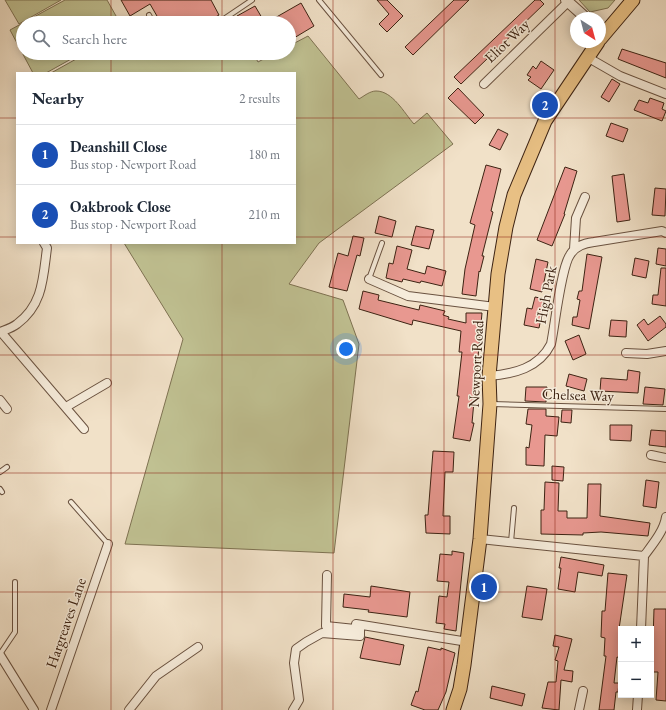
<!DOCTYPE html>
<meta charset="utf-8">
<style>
:root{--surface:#fff;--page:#f6f6f7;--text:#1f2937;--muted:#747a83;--line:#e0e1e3;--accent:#7c3aed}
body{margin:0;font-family:"EB Garamond",serif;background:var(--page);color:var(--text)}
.controls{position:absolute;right:12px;bottom:12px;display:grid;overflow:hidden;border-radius:0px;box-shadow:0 2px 10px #0003}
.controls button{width:36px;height:36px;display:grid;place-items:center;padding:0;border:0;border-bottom:1px solid var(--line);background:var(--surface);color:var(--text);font:20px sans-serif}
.compass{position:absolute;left:570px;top:12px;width:36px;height:36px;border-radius:50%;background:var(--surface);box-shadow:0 2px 10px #0003;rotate:144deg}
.you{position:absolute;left:346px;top:349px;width:14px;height:14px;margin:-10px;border:3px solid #fff;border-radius:50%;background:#1a73e8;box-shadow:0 0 0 6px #1a73e833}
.badge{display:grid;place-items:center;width:26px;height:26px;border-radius:50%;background:var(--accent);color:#fff;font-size:13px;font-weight:700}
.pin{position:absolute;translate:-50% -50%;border:2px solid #fff;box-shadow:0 1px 4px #0006}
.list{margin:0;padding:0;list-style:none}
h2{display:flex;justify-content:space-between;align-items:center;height:52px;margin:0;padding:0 16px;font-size:17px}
h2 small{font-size:13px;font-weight:400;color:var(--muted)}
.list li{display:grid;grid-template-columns:26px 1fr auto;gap:12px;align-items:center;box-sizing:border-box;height:60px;padding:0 16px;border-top:1px solid var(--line)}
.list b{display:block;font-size:15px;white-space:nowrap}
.list p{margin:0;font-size:13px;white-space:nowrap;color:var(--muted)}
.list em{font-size:13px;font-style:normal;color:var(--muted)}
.icon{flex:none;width:22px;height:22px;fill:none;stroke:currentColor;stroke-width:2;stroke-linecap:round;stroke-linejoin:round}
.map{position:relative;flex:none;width:666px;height:710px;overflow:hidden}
.search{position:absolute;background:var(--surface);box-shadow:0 2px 10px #0003;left:16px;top:16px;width:280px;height:44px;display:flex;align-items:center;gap:10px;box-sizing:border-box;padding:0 14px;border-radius:22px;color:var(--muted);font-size:15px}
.panel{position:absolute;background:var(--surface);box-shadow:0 2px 10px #0003;left:16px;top:72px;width:280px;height:172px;border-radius:0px}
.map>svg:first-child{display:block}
</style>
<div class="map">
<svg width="666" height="710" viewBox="0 0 666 710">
<rect width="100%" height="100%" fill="#f1e1c8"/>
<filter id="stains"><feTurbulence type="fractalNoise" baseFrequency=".005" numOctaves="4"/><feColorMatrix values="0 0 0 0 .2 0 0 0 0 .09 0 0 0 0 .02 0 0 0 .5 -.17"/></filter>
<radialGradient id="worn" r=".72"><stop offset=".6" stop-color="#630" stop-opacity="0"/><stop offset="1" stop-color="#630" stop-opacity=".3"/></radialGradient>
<!-- green -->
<path fill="#c0c192" stroke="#7e7252" d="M 5,0 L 61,0 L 19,24 Z
M 65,0 L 107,0 L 120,23 L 23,23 L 23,53 L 82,53 L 46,73 L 33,73 L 10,30 Z
M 579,0 L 615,0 L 608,8 L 590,12 Z
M 308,36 L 359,99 C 364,96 370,91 376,91 C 393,91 404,113 414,124 L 427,113 L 453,144 L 319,243 L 289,284 L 343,300 L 359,344 L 334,553 L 125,544 L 183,339 L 124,243 L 295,243 L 295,73 L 51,73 L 87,53 L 142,53 L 145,59 L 156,53 L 253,53 L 258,62 L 275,53 L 289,53 L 289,46 Z"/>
<!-- building -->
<path fill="#e89890" stroke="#3d2313" d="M 121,0 L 211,0 L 219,15 L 205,23 L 161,23 L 150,4 L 130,16 Z
M 377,0 L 387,0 L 403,16 L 387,32 L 379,24 L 389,14 Z
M 454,0 L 469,0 L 413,55 L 405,47 Z
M 535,0 L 540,0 L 544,4 L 461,84 L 454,77 Z
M 301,3 L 314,26 L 289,41 L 289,23 L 266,23 Z
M 255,6 L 265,23 L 241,23 L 237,16 Z
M 622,49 L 666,63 L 666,78 L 618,59 Z
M 541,61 L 554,70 L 541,89 L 528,80 L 531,77 L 527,75 L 533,66 L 536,69 Z
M 612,79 L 620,84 L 609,102 L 601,97 Z
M 458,88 L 484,115 L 475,124 L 448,98 Z
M 650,98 L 664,103 L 662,109 L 666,111 L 662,121 L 634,110 L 639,100 L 648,103 Z
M 611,123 L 628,129 L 623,142 L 606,136 Z
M 498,129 L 508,134 L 500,150 L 489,145 Z
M 486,165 L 501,169 L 491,211 L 493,212 L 482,256 L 484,256 L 480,272 L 479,271 L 476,296 L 462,294 L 465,269 L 475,225 L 470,223 Z
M 565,167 L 577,171 L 564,214 L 565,214 L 552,246 L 537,240 Z
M 624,174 L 630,220 L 617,222 L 612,176 Z
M 655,188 L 666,189 L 665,216 L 652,215 Z
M 379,216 L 396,221 L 392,237 L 375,233 Z
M 416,226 L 434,230 L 429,249 L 411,245 Z
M 353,236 L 364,238 L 360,256 L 357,255 L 347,291 L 329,287 L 338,253 L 348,256 Z
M 397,246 L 412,250 L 407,269 L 425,274 L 427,266 L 446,271 L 442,286 L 421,281 L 420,283 L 403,279 L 402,282 L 386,278 L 389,263 L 393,264 Z
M 658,248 L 666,249 L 666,266 L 656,264 Z
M 587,254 L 602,257 L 589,329 L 572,325 L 573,317 L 577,317 L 580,300 L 577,299 L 579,291 L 582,291 Z
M 635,258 L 649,261 L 646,278 L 632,275 Z
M 536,259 L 548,262 L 542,292 L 530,289 Z
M 661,268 L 666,268 L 666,306 L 652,304 L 653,295 L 658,295 Z
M 363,291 L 379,295 L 378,300 L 419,310 L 420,305 L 445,311 L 443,315 L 449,317 L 448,319 L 466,323 L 466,313 L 482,313 L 472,423 L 474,423 L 470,441 L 453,438 L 459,396 L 457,396 L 462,352 L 459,352 L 461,331 L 413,320 L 412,325 L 359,309 Z
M 535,297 L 545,299 L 539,328 L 524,325 L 527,308 L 532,309 Z
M 660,316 L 666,324 L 666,327 L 648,341 L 637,325 L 644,319 L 648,325 Z
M 611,320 L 627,321 L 626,337 L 609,336 Z
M 579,335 L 586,354 L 573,360 L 565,341 Z
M 628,370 L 640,372 L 638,393 L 600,391 L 601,378 L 627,380 Z
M 569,374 L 587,379 L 584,391 L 566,386 Z
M 526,387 L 547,387 L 546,402 L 525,401 Z
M 645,387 L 665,389 L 663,405 L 643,404 Z
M 528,409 L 546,409 L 546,416 L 559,417 L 557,436 L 545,435 L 544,466 L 526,465 L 526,447 L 529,448 L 532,425 L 526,424 Z
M 562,410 L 572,410 L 571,423 L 561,422 Z
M 610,425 L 632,425 L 631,441 L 610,440 Z
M 651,430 L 666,431 L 666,447 L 649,445 Z
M 433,451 L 454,452 L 453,472 L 445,472 L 443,516 L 450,516 L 450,534 L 426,533 L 425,515 L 428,515 Z
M 552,466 L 564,467 L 563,481 L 552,480 Z
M 646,480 L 659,482 L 656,508 L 643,506 Z
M 545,482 L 559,483 L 558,511 L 567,511 L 567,518 L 587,518 L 588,484 L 601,484 L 600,516 L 650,523 L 648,536 L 601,532 L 583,533 L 583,535 L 541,534 L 541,510 L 544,510 Z
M 452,551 L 464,553 L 456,631 L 444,629 L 445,624 L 436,623 L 439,596 L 447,597 L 449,582 L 437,581 L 440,554 L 452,555 Z
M 561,557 L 604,565 L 602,576 L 578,572 L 575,592 L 558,589 L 561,568 L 559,568 Z
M 608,573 L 627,575 L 619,629 L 620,658 L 617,657 L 614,683 L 619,683 L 618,692 L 616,692 L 614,710 L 599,710 L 606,656 L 604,656 L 605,638 L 601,637 L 602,611 L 605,611 Z
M 371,586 L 410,592 L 407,617 L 368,612 L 369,610 L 343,607 L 344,594 L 370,597 Z
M 527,586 L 547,589 L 542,620 L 522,617 Z
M 654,609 L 666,609 L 666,701 L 656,700 L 658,672 L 652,672 Z
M 555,635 L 572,639 L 564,670 L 573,671 L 572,682 L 561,680 L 559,710 L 542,708 L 548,682 L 556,682 L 558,661 L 555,660 L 559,647 L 553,646 Z
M 365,637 L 404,645 L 400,665 L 360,658 Z
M 428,647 L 441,650 L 441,648 L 455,653 L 446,692 L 438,710 L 425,710 L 411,705 L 416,691 L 418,692 Z
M 492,686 L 525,694 L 522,706 L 490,698 Z"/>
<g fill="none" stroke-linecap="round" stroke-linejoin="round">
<defs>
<path id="service" d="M 319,0 L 381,75
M 149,15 L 153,23
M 218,23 L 252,0
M 369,279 L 382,243
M 492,404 L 666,409
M 0,472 L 7,467
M 0,489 L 2,492
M 71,502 L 108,544
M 511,542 L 514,508
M 0,654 L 15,632 L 15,582"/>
<path id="minor" d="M 587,57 L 620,76 L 666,94
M 484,84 L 568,2
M 574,249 L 576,218 L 585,197
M 369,279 L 408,296 L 495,307
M 0,332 C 5,330 12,328 17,324 C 43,305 43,278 47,248 L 44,243
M 1,332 L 84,429
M 626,353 L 647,354 L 666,351
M 489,376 C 514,374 539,368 551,344 C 555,325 561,268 570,255 C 575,246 585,243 594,242 L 662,231 L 666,233
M 0,400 L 7,409
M 66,407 L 107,383
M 651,455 L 666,458
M 480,539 L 644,556 L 641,629
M 644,556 C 652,545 664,531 666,517
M 327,575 L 326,626 L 355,629 L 356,624 L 468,642
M 0,655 L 34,710
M 51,710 L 108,544
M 129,710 L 156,676 L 198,647
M 293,710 L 299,700 L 294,663 L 296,649 L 306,642 L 322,633 L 360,636 L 360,626
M 579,710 L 583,691
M 637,710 L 638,695"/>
<path id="tertiary" d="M 566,0 L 586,18"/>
<path id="trunk" d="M 600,39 L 633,0
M 453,710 L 460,689 L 464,665 L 480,539 L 490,404 L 489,376 L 498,274 L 506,227 L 514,195 L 545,121 L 598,42"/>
</defs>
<!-- service casing -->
<use href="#service" stroke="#6a5240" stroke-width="6"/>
<!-- minor casing -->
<use href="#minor" stroke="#6a5240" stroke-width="10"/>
<!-- tertiary casing -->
<use href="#tertiary" stroke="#6a5240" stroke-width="12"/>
<!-- trunk casing -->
<use href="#trunk" stroke="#3d2313" stroke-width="15"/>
<!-- service -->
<use href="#service" stroke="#f6ecdb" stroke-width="4"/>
<!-- minor -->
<use href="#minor" stroke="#f6ecdb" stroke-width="8"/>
<!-- tertiary -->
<use href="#tertiary" stroke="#f6ecdb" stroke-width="10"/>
<!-- trunk -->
<use href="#trunk" stroke="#e8c084" stroke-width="13"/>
</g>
<!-- grid -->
<path fill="none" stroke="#8f2418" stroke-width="1" stroke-opacity="0.55" d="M 111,0 L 111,23M 222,0 L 222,23M 333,0 L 333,710M 444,0 L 444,710M 555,0 L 555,710M 111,53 L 111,73M 222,53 L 222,73M 0,118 L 17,118M 295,118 L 666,118M 0,237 L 17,237M 295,237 L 666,237M 111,243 L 111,710M 222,243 L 222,710M 0,355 L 666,355M 0,473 L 666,473M 0,592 L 666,592"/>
<g text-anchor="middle" stroke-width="3" stroke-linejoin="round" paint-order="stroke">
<!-- street labels -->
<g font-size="15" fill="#3d2313" stroke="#f6ecdb">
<text transform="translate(507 41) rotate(-44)" y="5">Eliot Way</text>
<text transform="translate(546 295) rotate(-79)" y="5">High Park</text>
<text transform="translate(476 364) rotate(-87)" y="5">Newport Road</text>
<text transform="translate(578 395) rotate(2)" y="5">Chelsea Way</text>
<text transform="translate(66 623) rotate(-71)" y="5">Hargreaves Lane</text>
</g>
</g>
<rect width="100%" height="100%" filter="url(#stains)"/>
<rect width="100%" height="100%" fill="url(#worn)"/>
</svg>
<div class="controls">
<button>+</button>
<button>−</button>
</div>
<svg class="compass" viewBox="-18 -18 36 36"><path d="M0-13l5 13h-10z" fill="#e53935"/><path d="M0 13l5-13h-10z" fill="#747a83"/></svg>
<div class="you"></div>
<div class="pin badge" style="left:484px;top:587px;background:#1a4fb4">1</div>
<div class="pin badge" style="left:545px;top:105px;background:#1a4fb4">2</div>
<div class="search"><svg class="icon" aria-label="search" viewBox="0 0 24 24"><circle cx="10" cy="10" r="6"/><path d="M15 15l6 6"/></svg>Search here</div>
<section class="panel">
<h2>Nearby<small>2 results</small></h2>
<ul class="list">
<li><span class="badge" style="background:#1a4fb4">1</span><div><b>Deanshill Close</b><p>Bus stop · Newport Road</p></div><em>180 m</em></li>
<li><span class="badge" style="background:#1a4fb4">2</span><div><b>Oakbrook Close</b><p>Bus stop · Newport Road</p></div><em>210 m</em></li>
</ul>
</section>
</div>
